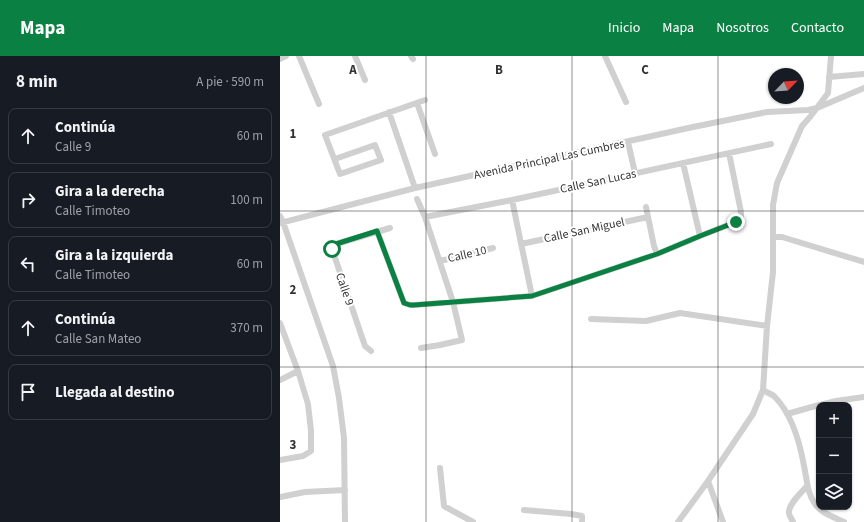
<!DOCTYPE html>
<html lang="es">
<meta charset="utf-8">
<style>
:root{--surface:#171b24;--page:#242831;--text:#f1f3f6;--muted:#9ea1a6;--line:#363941;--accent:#0b8043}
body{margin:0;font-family:"Source Sans 3",sans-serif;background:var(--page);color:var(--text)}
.controls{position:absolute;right:12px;bottom:12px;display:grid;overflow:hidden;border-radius:8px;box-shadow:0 1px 3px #0004}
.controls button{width:36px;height:36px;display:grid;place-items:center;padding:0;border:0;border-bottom:1px solid var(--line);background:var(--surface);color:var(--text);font:20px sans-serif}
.compass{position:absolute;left:488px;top:12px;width:36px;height:36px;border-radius:50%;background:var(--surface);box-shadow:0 1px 3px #0004;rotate:65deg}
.stop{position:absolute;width:12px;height:12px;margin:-9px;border:3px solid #0b8043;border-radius:50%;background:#fff}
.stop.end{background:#0b8043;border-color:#fff;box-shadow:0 1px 4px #0008}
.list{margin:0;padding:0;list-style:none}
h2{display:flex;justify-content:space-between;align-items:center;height:52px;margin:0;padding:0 16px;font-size:17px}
h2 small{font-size:13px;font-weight:400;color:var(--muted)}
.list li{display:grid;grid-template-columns:26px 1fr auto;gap:12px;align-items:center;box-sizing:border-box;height:56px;margin:0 8px 8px;padding:0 8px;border:1px solid var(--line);border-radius:8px}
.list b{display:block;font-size:15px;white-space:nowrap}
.list p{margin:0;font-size:13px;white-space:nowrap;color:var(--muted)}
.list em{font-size:13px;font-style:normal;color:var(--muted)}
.icon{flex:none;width:22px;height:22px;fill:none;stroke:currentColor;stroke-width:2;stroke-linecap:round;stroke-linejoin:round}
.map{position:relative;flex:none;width:584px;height:466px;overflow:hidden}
header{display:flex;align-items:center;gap:24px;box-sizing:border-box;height:56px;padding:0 20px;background:var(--accent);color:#fff}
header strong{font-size:19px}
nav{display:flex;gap:22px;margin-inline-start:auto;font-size:14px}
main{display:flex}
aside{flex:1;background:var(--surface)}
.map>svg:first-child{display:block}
</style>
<header>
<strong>Mapa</strong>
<nav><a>Inicio</a><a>Mapa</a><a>Nosotros</a><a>Contacto</a></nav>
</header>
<main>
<aside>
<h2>8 min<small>A pie · 590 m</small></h2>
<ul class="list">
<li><svg class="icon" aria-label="ahead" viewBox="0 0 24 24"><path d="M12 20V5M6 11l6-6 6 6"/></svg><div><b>Continúa</b><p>Calle 9</p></div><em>60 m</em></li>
<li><svg class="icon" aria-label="right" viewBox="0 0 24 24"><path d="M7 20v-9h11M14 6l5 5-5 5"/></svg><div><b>Gira a la derecha</b><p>Calle Timoteo</p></div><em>100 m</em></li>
<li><svg class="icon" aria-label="left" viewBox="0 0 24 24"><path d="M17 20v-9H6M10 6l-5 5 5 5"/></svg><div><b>Gira a la izquierda</b><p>Calle Timoteo</p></div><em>60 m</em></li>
<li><svg class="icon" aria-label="ahead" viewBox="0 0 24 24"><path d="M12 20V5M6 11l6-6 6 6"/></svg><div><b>Continúa</b><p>Calle San Mateo</p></div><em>370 m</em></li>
<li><svg class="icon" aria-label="arrive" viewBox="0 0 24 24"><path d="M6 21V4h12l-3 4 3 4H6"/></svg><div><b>Llegada al destino</b></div></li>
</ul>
</aside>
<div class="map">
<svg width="584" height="466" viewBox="0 0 584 466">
<rect width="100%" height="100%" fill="#fff"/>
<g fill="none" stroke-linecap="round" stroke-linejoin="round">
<!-- minor -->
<path stroke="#d0d0d0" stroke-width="6" d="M 19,0 L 39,48
M 75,0 L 85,24
M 131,0 L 133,3
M 325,0 L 346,46
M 0,3 L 6,0
M 549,21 L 584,18
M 137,47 L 155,98
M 109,56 L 135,132
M 348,86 L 355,117
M 55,103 L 95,89 L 101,104 L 60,118 L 45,79 L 145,44
M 403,107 L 420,180
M 137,143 L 145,161 L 173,246 L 182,284 L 160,289 L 141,292
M 232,144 L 252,240
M 366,151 L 374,190 L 377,198
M 0,160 L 3,166 L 53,310 L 59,342 L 64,382 L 65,466
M 145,161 L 232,144 L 491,88
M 0,167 L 135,132 L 413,71 L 487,56 L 528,54 L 537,52 L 584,32
M 97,175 L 124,247 L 130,249 L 134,249 L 252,240 L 377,198 L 420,180 L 458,165 L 461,160 L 461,156 L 449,97
M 494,181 L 502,181 L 584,206
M 241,188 L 368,161
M 160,205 L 213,192
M 311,263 L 366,265 L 400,257 L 487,270
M 0,267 L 18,315 L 28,348 L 31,375 L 31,395 L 23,400 L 0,404
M 91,295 L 85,290 L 52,193 L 56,188 L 110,172
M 0,324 L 18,315
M 483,334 C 486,336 491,338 494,340 C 511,357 520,387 524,410 C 527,423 527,437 535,448 C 541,457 554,461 564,466
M 540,349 L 556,345 L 584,341
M 507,358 L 539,349
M 160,412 L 164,450 L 193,466
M 428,425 L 443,466
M 0,441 L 25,436 L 65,434
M 244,454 L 291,458 L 302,460 L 302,466
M 398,466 L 428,425 L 473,358 L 483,334 L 487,270 L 493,216 L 493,149 L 497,127 L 522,70 L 530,61 L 548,37 L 551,0
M 513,466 C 512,463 509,460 509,457 C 508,448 522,436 527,430"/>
</g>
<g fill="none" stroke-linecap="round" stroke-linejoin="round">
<!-- route -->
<path stroke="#0b8043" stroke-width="5" d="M 52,193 L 56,188 L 97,175 L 124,247 L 130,249 L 134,249 L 252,240 L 377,198 L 420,180 L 456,166"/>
</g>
<!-- grid -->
<path fill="none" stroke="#333" stroke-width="1" stroke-opacity="0.55" d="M 146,0 L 146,466M 292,0 L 292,466M 438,0 L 438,466M 0,155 L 584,155M 0,311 L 584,311"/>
<g text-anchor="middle" stroke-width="4" stroke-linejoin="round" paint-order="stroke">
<!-- street labels -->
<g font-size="12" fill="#333" stroke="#fff">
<text transform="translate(269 103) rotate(-12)" y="4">Avenida Principal Las Cumbres</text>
<text transform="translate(318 125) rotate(-12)" y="4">Calle San Lucas</text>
<text transform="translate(304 174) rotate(-12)" y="4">Calle San Miguel</text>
<text transform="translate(187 198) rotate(-13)" y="4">Calle 10</text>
<text transform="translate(65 233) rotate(71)" y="4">Calle 9</text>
</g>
</g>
<g font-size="13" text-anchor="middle" font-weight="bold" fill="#333" stroke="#fff" stroke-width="4" stroke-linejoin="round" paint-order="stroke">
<text x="73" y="18">A</text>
<text x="219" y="18">B</text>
<text x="365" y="18">C</text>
<text x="13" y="82">1</text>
<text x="13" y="238">2</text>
<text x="13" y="393">3</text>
</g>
</svg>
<div class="controls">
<button>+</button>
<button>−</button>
<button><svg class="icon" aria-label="layers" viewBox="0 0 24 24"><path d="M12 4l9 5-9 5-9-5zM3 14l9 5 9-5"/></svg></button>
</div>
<svg class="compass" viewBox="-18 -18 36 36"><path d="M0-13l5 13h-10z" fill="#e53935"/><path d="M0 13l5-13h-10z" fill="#9ea1a6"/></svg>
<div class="stop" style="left:52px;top:193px"></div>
<div class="stop end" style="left:456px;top:166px"></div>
</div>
</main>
